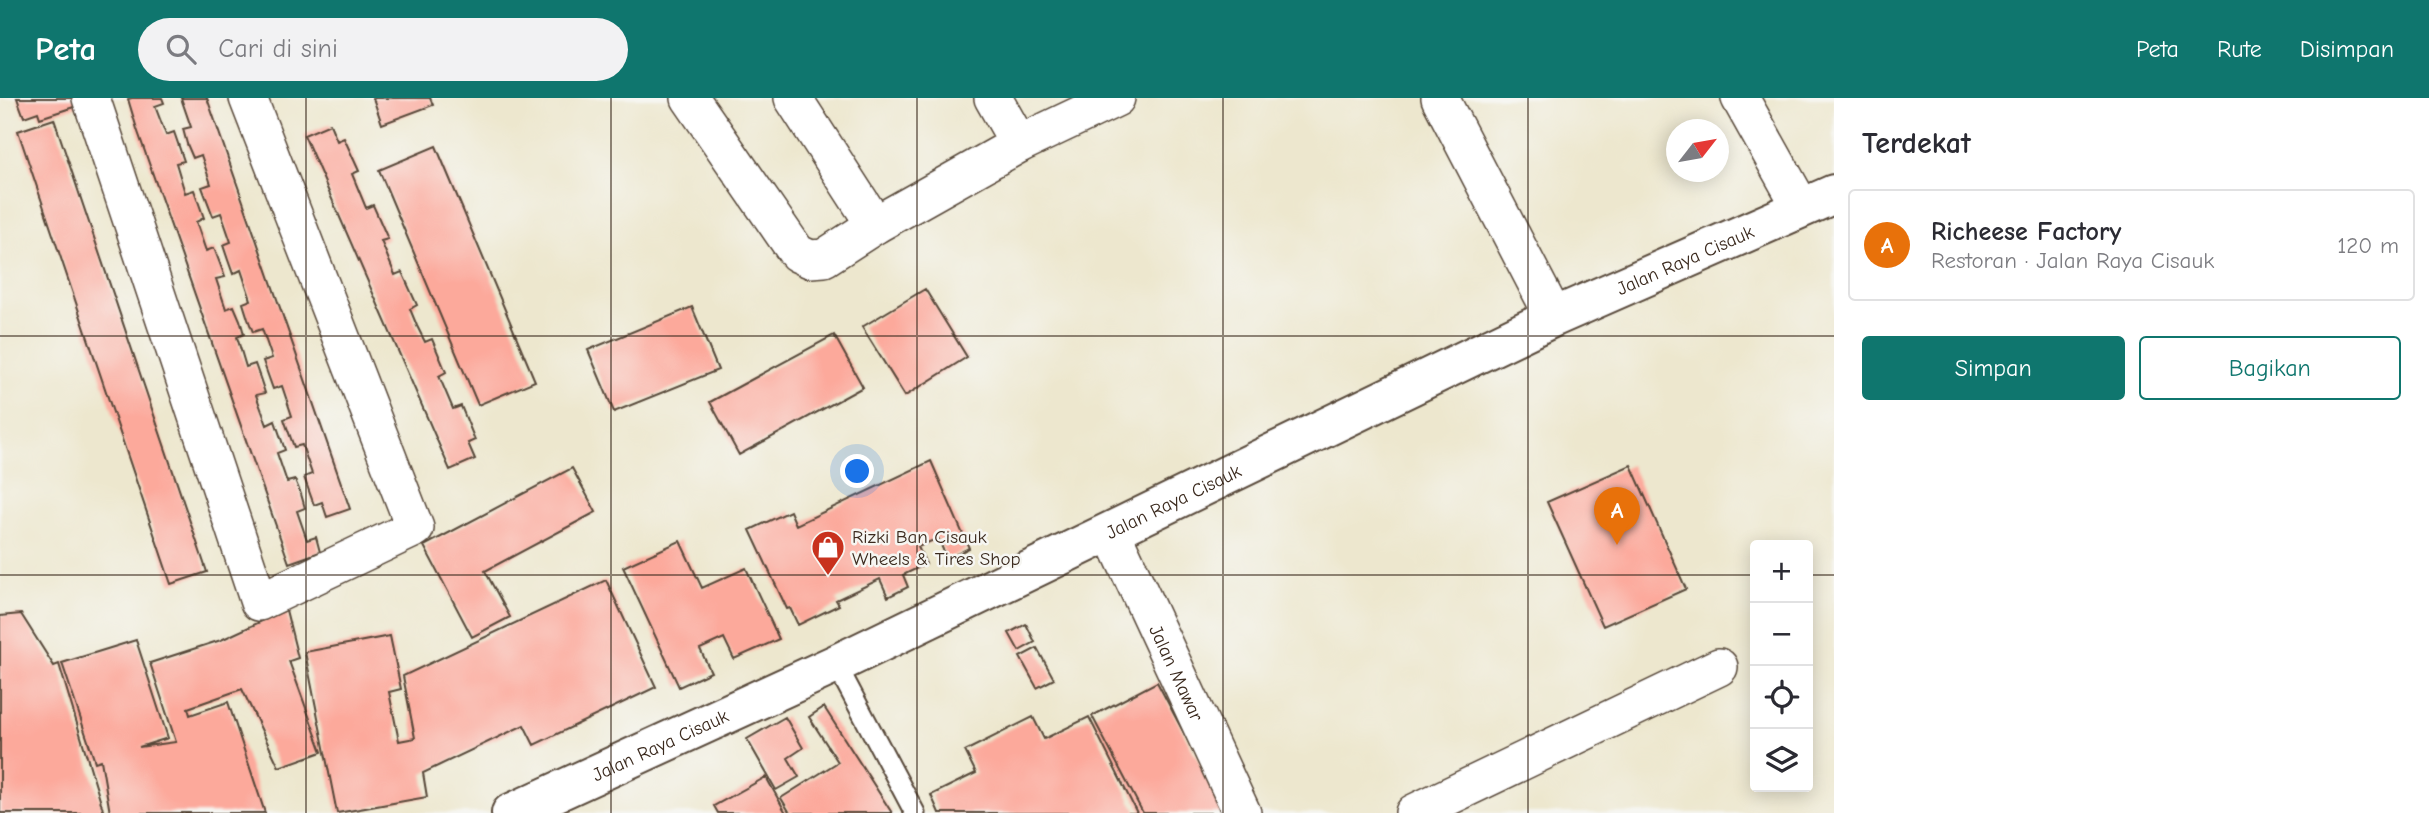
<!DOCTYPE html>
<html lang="id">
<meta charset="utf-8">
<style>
:root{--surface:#fff;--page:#f2f2f3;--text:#2b2b33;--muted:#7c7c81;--line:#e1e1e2;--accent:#0f766e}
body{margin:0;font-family:"Comic Neue",sans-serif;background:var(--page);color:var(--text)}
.controls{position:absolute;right:21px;bottom:21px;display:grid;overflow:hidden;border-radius:7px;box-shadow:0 4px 18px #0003}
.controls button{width:63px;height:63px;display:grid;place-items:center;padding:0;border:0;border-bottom:2px solid var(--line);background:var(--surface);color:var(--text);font:35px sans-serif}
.compass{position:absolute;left:1666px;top:21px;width:63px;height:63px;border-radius:50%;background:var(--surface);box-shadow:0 4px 18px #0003;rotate:59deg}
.you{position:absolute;left:858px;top:374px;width:24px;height:24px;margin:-18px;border:5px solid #fff;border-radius:50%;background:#1a73e8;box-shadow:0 0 0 10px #1a73e833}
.badge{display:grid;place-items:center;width:46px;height:46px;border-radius:50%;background:var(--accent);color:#fff;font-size:23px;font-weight:700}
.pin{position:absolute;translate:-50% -58px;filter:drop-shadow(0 2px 4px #0008)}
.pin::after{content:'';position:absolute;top:37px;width:24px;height:21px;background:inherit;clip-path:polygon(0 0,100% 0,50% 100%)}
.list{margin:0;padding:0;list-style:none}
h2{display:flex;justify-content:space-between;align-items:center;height:91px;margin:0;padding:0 28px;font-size:30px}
h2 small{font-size:23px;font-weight:400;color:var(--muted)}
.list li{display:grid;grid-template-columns:46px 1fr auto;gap:21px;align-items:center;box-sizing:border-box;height:112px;margin:0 14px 14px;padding:0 14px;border:2px solid var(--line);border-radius:7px}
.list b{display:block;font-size:26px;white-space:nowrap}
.list p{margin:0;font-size:23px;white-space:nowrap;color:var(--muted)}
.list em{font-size:23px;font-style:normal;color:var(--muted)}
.actions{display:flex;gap:14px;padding:21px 28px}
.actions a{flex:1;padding:16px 0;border:2px solid var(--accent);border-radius:7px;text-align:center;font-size:24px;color:var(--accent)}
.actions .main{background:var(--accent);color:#fff}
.icon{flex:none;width:38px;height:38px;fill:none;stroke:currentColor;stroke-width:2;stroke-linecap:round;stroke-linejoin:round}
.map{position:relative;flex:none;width:1834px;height:715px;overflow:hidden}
header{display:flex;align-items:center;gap:42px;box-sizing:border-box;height:98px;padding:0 35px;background:var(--accent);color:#fff}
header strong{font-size:33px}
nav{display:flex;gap:38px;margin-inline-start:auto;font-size:24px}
.search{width:490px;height:63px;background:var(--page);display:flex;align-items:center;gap:18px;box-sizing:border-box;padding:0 24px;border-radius:38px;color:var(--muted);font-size:26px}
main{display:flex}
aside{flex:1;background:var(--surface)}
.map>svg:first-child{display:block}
</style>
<header>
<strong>Peta</strong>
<div class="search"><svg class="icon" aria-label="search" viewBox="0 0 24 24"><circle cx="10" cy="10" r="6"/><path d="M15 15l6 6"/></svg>Cari di sini</div>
<nav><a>Peta</a><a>Rute</a><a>Disimpan</a></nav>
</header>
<main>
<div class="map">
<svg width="1834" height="715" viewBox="0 0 1834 715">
<rect width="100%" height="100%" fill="#f6f6f2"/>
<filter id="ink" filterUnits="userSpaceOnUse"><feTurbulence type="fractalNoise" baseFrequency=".0143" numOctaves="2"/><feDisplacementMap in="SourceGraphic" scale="14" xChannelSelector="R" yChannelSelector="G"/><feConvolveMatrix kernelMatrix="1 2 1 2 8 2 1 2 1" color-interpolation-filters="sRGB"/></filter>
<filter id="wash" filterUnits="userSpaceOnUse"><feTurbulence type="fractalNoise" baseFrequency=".00686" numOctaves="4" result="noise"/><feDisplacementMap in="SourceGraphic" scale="28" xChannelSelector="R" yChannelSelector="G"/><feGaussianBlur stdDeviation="1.57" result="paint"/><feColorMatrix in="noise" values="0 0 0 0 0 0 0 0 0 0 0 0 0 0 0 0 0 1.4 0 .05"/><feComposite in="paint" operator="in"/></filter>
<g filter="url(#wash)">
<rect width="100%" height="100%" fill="#ede7ce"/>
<g id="blocks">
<!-- building -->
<path fill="#fca99b" d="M 17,0 L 81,0 L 83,6 L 40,20 L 38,14 L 24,19 Z
M 132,0 L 162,0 L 164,5 L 155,8 L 166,37 L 174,34 L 184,63 L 176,65 L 185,95 L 194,92 L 204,120 L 196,124 L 206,153 L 214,150 L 225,179 L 216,181 L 226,211 L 234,208 L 240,222 L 244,236 L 237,239 L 246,269 L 255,266 L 260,280 L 265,295 L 256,297 L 267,327 L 275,323 L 285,352 L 277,355 L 287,384 L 295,382 L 301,396 L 305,410 L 297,413 L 307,442 L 316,439 L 320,454 L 289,465 L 137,31 L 128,1 Z
M 181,0 L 207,0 L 350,411 L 327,419 L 322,404 L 314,407 L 304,379 L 312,376 L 302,347 L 294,349 L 284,321 L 292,318 L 282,288 L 273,291 L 263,263 L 272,260 L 262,231 L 253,234 L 248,221 L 243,205 L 251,202 L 241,172 L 233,176 L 228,162 L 223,147 L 231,144 L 221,115 L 213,118 L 202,89 L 211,86 L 201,57 L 193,60 L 187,46 L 183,31 L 191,29 Z
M 373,0 L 430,0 L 433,7 L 382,26 Z
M 54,21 L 207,474 L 171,486 L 18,33 Z
M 330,26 L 337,43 L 344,40 L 359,73 L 352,76 L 366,110 L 373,107 L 388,141 L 381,143 L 395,177 L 402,174 L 417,207 L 410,211 L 417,228 L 425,244 L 432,241 L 446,274 L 439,278 L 453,311 L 461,308 L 475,342 L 468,345 L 475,361 L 450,372 L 304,37 Z
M 436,48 L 535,283 L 478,307 L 379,72 Z
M 925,191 L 967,259 L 905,298 L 862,229 Z
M 692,209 L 718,272 L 614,314 L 588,252 Z
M 834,237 L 863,289 L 739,357 L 710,304 Z
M 931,363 L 969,450 L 947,461 L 938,440 L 918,449 L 926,466 L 903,477 L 908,489 L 888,499 L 880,481 L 836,502 L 839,507 L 798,527 L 790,510 L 787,511 L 750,432 L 790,413 L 796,427 Z
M 1631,367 L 1686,491 L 1603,528 L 1547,404 Z
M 572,370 L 596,414 L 485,473 L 510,519 L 472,539 L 424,448 Z
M 680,443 L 702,490 L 746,470 L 779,541 L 734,561 L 724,540 L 700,551 L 711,574 L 679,589 L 623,469 Z
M 606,482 L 656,589 L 534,647 L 524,627 L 423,675 L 427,699 L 337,715 L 305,554 L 390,538 L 401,591 L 389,594 L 399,643 L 415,640 L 403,578 Z
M 286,512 L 298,560 L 289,563 L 322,654 L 279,669 L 242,591 L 188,610 L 190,617 L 228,604 L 265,715 L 110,715 L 101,662 L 95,664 L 62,565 L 136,542 L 168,640 L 139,649 L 176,644 L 150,565 L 221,542 Z
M 21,516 L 54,568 L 59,566 L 104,715 L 0,715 L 0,518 Z
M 1026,526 L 1035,544 L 1019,553 L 1009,535 Z
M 1037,550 L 1054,581 L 1037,590 L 1020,559 Z
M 1157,584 L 1226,715 L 1143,715 L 1092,618 Z
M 824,609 L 892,715 L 790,715 L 781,700 L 838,664 L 809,619 Z
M 785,619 L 803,650 L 788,660 L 799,679 L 776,692 L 747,641 Z
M 1033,619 L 1044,641 L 1089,619 L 1137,715 L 939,715 L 931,697 L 976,675 L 965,653 Z
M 766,679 L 786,715 L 718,715 L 714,708 Z"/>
</g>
</g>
<g filter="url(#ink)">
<use href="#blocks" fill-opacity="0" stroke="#564638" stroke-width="2"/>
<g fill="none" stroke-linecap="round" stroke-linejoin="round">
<defs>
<path id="service" d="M 836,566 L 915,715"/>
<g id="minor">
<path d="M 91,0 L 259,504 L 415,430 L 248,0"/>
<path d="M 690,0 L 797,155 L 810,161 L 824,160 L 875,127 L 1019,46 L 1116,0"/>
<path d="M 793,0 L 875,127"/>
<path d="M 993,0 L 1019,46"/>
<path d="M 1440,0 L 1554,219"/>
<path d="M 1740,0 L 1801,109"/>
<path id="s1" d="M 1112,435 L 1242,715"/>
<path d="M 1414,715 L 1719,569"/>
</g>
<g id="primary">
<path id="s2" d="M 511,715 L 836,566 L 1554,219 L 1834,96"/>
</g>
</defs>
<!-- service casing -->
<use href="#service" stroke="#564638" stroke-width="23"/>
<!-- minor casing -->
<use href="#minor" stroke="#564638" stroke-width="40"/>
<!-- primary casing -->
<use href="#primary" stroke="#564638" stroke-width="42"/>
<!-- service -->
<use href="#service" stroke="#fff" stroke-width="19"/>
<!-- minor -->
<use href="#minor" stroke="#fff" stroke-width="37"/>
<!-- primary -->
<use href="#primary" stroke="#fff" stroke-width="38"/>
</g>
</g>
<!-- grid -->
<path fill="none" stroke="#3b2a1e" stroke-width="2" stroke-opacity="0.55" d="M 306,0 L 306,715M 611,0 L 611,715M 917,0 L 917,715M 1223,0 L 1223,715M 1528,0 L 1528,715M 0,238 L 1834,238M 0,477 L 1755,477M 1808,477 L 1834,477"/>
<!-- icons -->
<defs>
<symbol id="shop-pin" viewBox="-11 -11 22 30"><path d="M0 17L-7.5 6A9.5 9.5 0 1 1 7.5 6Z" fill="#c8321e" stroke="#f6f6f2"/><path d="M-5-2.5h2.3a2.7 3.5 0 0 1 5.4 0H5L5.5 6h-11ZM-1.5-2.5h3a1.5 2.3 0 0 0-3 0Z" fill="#fff"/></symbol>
</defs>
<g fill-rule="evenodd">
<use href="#shop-pin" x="809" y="430" width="38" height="52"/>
</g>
<g text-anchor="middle" stroke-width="5" stroke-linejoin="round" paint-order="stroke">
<!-- street labels -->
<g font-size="19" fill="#3b2a1e" stroke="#f6f6f2">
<text dy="7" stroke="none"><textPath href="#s2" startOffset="1298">Jalan Raya Cisauk</textPath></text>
<text dy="7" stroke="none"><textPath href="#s2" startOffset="732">Jalan Raya Cisauk</textPath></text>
<text dy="7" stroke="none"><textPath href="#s1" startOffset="154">Jalan Mawar</textPath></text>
<text dy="7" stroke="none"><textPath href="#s2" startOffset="164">Jalan Raya Cisauk</textPath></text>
</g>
<!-- poi labels -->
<g font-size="19" fill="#3b2a1e" stroke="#f6f6f2" text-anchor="start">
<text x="852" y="445">Rizki Ban Cisauk<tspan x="852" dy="22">Wheels &amp; Tires Shop</tspan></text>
</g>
</g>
</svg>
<div class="controls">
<button>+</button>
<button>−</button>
<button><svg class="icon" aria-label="locate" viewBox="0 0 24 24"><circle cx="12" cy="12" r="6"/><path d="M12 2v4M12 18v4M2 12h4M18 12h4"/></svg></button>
<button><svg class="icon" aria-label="layers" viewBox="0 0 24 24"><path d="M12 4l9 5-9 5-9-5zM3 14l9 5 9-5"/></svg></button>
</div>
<svg class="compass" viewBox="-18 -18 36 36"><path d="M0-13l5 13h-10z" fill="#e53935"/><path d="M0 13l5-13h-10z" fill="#7c7c81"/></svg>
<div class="you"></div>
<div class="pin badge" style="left:1617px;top:447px;background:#e8710a">A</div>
</div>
<aside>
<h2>Terdekat<small></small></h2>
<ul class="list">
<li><span class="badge" style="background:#e8710a">A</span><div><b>Richeese Factory</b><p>Restoran · Jalan Raya Cisauk</p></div><em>120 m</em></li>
</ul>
<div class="actions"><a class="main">Simpan</a><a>Bagikan</a></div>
</aside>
</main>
